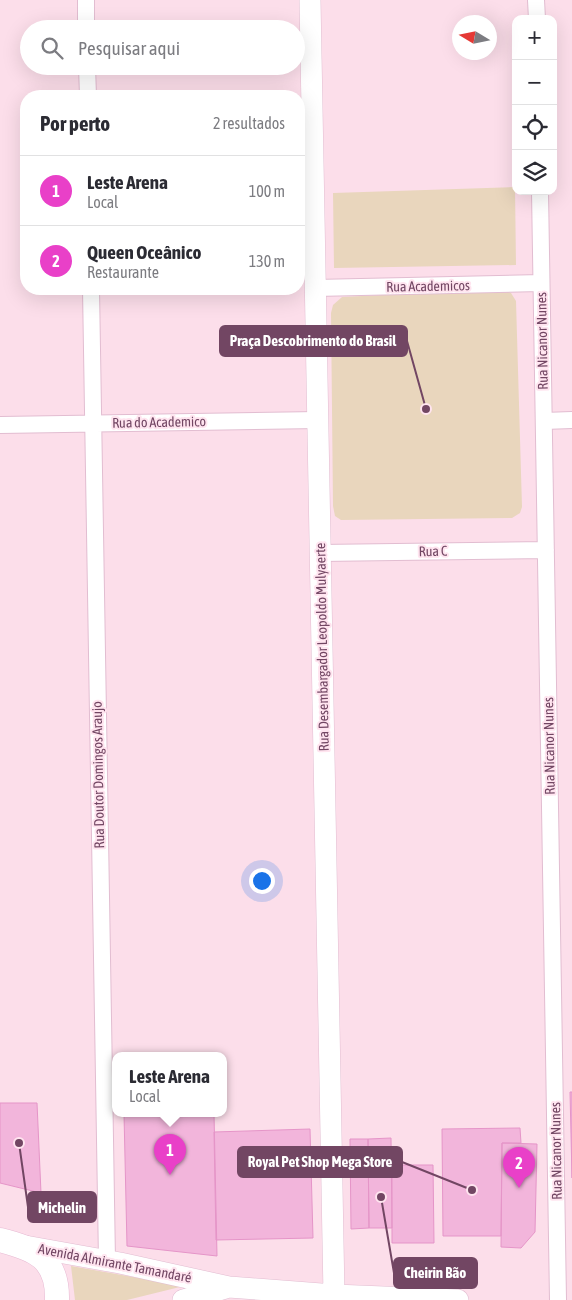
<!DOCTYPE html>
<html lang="pt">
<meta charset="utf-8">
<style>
:root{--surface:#fff;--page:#f2f2f3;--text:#2b2b33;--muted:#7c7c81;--line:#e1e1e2;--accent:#e940c8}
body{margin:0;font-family:"Asap Condensed",sans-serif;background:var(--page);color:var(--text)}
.controls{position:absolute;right:15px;top:15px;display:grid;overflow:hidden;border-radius:10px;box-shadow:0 5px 20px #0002}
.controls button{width:45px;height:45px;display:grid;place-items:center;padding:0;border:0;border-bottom:1px solid var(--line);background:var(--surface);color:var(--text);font:25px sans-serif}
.compass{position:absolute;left:452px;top:15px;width:45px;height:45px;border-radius:50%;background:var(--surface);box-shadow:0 5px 20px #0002;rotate:280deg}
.you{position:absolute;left:261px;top:880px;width:18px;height:18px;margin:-12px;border:4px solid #fff;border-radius:50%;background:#1a73e8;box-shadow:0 0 0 8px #1a73e833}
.badge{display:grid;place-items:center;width:32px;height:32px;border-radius:50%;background:var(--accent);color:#fff;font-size:16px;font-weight:700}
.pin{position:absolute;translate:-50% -41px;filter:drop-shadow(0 1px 2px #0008)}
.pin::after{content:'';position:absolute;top:26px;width:18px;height:15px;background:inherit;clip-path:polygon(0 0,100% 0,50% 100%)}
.popup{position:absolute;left:112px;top:1052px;width:115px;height:65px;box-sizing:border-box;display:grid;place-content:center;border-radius:10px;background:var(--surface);filter:drop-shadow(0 1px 4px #0005);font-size:16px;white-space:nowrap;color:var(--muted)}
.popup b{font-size:19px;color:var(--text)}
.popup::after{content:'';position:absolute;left:50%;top:100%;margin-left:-10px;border:10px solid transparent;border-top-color:var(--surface)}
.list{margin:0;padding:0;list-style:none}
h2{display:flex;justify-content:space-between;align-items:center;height:65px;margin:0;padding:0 20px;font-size:21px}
h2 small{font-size:16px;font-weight:400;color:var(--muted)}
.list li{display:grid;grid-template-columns:32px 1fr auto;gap:15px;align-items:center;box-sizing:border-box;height:70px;padding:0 20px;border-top:1px solid var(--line)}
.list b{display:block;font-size:19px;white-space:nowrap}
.list p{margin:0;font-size:16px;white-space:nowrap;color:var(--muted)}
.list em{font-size:16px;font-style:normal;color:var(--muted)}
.icon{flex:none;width:28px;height:28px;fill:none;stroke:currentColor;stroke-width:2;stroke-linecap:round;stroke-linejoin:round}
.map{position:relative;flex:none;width:572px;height:1300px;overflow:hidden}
.search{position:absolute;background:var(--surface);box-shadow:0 5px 20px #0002;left:20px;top:20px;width:285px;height:55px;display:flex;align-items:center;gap:12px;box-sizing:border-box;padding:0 18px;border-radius:28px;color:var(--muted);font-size:19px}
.panel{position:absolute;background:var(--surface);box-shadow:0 5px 20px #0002;left:20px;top:90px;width:285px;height:205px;border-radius:20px}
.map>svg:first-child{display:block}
</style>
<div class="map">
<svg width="572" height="1300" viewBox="0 0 572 1300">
<rect width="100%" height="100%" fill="#fcdeea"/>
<!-- green -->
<path fill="#e9d6bd" d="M 515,187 L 516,265 L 334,268 L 333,193 Z
M 503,289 L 511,293 L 516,301 L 522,507 L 520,513 L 512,518 L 341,520 L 335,516 L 333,506 L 331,313 L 333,305 L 342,297 Z
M 71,1266 L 184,1286 L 127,1300 L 75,1300 Z"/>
<!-- building -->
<path fill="#f2b5db" stroke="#e595c8" d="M 570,1092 L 572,1092 L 572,1178 Z
M 0,1103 L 37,1103 L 41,1193 L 0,1183 Z
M 124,1114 L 214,1114 L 217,1256 L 127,1246 Z
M 520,1128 L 521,1143 L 502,1143 L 501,1236 L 443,1236 L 442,1129 Z
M 310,1129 L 313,1238 L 216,1240 L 214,1132 Z
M 391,1138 L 392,1228 L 369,1228 L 368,1139 Z
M 350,1139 L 368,1139 L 369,1228 L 351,1229 Z
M 502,1143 L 537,1144 L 535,1232 L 521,1248 L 501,1247 Z
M 392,1165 L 433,1165 L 434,1243 L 392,1243 Z"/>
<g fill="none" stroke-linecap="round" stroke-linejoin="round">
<defs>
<path id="minor" d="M 86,0 L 86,29
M 536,0 L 537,19
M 87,66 L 88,96
M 540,191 L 558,1300
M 315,288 L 541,283
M 91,289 L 107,1261
M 544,421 L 572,420
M 0,425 L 318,420
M 320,553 L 546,550"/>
<path id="tertiary" d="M 310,0 L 334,1295
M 25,1246 L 120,1263 L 229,1287 L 334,1295 L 458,1300
M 183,1300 L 226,1288"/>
<path id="secondary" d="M 0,1240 C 36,1249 58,1259 57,1300"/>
</defs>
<!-- minor casing -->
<use href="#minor" stroke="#e2bdd1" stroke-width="18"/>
<!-- tertiary casing -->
<use href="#tertiary" stroke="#e2bdd1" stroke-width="22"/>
<!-- secondary casing -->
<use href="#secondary" stroke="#e7bad3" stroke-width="25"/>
<!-- minor -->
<use href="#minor" stroke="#fff" stroke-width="16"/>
<!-- tertiary -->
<use href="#tertiary" stroke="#fff" stroke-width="21"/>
<!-- secondary -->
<use href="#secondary" stroke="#fff" stroke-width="24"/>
</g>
<g text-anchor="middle" stroke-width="4" stroke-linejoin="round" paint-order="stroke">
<!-- street labels -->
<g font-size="14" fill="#724663" stroke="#ffe4ef">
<text transform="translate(428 286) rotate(-1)" y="5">Rua Academicos</text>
<text transform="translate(542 341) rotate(-91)" y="5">Rua Nicanor Nunes</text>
<text transform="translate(159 422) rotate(-1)" y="5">Rua do Academico</text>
<text transform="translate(433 551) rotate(-1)" y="5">Rua C</text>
<text transform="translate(322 647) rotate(-91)" y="5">Rua Desembargador Leopoldo Mulyaerte</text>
<text transform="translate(549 746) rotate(-91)" y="5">Rua Nicanor Nunes</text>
<text transform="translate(98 775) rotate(-91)" y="5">Rua Doutor Domingos Araujo</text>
<text transform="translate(556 1151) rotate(-91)" y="5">Rua Nicanor Nunes</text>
<text transform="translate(115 1263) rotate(11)" y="5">Avenida Almirante Tamandaré</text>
</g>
</g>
<!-- callouts -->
<path fill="none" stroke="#724663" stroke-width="2" d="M426 409L407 341M472 1190L402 1162M19 1143L28 1207M381 1197L394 1273"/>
<g fill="#724663" stroke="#ffe4ef" stroke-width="2">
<circle cx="426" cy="409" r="5"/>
<circle cx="472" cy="1190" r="5"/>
<circle cx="19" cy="1143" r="5"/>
<circle cx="381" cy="1197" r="5"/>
</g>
<g fill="#724663" stroke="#724663" stroke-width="2">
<rect x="220" y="326" width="187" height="30" rx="5"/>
<rect x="238" y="1147" width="164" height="30" rx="5"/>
<rect x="28" y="1192" width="68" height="30" rx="5"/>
<rect x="394" y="1258" width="83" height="30" rx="5"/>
</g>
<g font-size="15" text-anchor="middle" font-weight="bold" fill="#fff">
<text x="313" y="346">Praça Descobrimento do Brasil</text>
<text x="320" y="1167">Royal Pet Shop Mega Store</text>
<text x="62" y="1213">Michelin</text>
<text x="435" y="1278">Cheirin Bão</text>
</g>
</svg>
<div class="controls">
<button>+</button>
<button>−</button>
<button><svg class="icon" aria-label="locate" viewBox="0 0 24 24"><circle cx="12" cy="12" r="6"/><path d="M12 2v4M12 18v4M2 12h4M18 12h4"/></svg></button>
<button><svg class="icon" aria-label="layers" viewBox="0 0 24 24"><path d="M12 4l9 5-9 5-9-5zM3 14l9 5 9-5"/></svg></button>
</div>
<svg class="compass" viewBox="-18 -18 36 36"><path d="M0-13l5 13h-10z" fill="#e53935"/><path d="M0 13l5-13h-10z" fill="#7c7c81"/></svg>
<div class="you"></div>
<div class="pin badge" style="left:170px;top:1175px">1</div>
<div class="popup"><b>Leste Arena</b>Local</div>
<div class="pin badge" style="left:519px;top:1188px">2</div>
<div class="search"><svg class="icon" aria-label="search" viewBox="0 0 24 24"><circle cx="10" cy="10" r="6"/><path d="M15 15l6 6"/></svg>Pesquisar aqui</div>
<section class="panel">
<h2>Por perto<small>2 resultados</small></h2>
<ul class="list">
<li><span class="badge">1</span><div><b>Leste Arena</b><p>Local</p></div><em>100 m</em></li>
<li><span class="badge">2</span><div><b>Queen Oceânico</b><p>Restaurante</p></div><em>130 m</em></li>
</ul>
</section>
</div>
